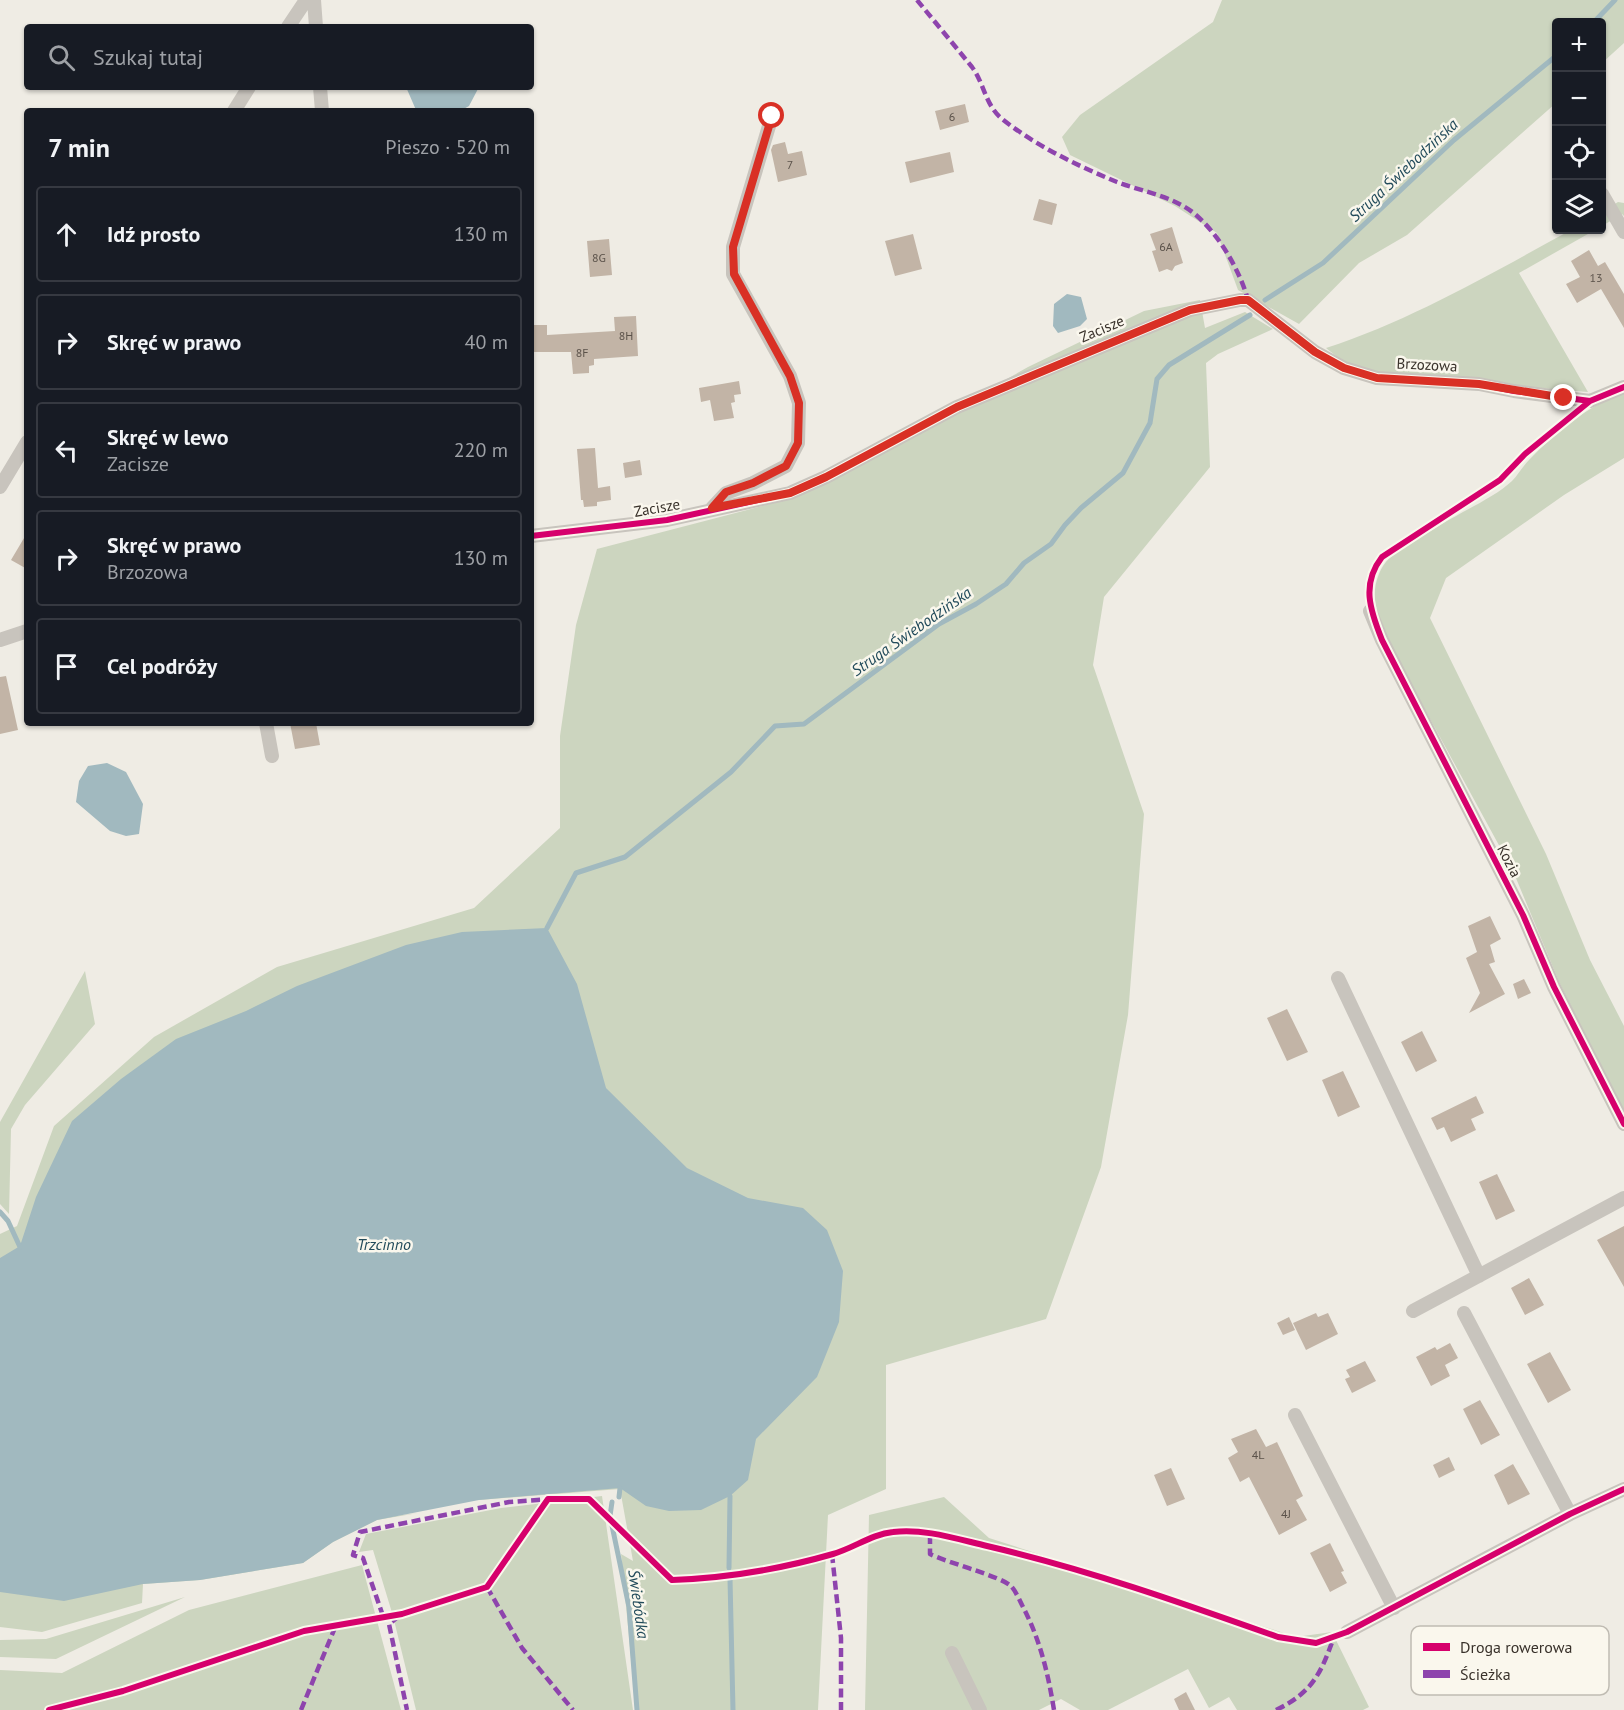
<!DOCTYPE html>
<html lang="pl">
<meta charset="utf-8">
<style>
:root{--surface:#171b24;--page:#242831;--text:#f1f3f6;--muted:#9ea1a6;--line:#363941}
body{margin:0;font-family:"PT Sans",sans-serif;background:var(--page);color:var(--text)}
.controls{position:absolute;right:18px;top:18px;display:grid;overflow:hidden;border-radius:6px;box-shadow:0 2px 4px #0004}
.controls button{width:54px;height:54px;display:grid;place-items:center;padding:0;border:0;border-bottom:2px solid var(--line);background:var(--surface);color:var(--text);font:30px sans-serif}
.stop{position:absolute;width:18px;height:18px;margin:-14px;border:4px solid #d93025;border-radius:50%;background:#fff}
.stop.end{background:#d93025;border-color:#fff;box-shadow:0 2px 6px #0008}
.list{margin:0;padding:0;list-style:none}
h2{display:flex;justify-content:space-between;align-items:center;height:78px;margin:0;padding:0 24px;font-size:26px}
h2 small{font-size:20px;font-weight:400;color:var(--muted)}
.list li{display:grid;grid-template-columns:39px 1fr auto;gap:18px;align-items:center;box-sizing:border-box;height:96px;margin:0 12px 12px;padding:0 12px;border:2px solid var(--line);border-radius:6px}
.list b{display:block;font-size:22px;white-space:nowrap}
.list p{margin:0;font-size:20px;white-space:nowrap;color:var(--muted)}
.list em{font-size:20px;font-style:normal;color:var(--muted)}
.icon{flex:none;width:33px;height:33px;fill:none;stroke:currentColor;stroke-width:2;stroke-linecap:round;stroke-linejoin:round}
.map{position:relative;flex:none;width:1624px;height:1710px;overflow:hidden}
.search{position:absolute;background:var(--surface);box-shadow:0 2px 4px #0004;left:24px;top:24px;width:510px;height:66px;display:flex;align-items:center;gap:15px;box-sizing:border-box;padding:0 21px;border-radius:6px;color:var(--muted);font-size:22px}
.panel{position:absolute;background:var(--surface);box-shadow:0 2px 4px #0004;left:24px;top:108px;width:510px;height:618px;border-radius:6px}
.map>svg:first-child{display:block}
</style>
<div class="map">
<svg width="1624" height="1710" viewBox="0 0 1624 1710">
<rect width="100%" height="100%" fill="#efece4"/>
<!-- green -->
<path fill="#ccd5bf" d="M 1222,0 L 1624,0 L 1624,43 L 1602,63 L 1602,22 L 1556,22 L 1556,103 L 1407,235 L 1359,263 L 1299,324 L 1238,290 L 1217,233 L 1175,206 L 1070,155 L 1062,137 L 1080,115 L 1213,22 Z
M 1618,202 L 1624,203 L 1624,216 L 1622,214 L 1602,226 L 1602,212 Z
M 1571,230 L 1595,230 L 1519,273 L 1588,392 L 1379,375 L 1341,360 L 1326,348 C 1412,320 1492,273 1571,230 Z
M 1200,300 L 1205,328 L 1245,312 L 1273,329 L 1218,354 L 1206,363 L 1210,467 L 1104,597 L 1093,665 L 1144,814 L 1128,1015 L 1101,1167 L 1046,1319 L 886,1365 L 886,1489 L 828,1515 L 818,1710 L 636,1710 L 621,1554 L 633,1561 L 620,1489 L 479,1500 L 0,1275 L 0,1234 L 17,1226 L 54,1126 L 154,1037 L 277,967 L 474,908 L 560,828 L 560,736 L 576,625 L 597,549 L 797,497 L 1028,367 L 1144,311 Z
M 1624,391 L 1624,458 L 1564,495 L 1446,578 L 1430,618 L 1546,854 L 1590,960 L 1624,1026 L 1624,1111 L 1560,984 L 1513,871 L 1387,640 C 1379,618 1369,597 1379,574 C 1388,550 1421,537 1442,524 C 1463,511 1495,497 1512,481 C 1518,475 1523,466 1529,460 C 1557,431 1587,407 1624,391 Z
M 85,971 L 95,1024 L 25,1105 L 11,1129 L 9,1214 L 0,1204 L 0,1122 Z
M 602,1496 L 633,1710 L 416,1710 L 393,1616 L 373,1550 L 359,1552 L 366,1534 L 501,1508 Z
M 944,1497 L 989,1538 L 1296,1637 L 1332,1632 L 1369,1707 L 1363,1710 L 1237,1710 L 1229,1697 L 1209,1708 L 1188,1669 L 1108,1710 L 1080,1710 L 1061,1699 L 1039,1710 L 865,1710 L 869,1515 Z
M 418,1513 L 377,1520 L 333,1542 L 303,1563 L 200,1580 L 143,1584 L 142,1603 L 42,1632 L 0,1627 L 0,1567 Z
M 362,1565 L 401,1710 L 0,1710 L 0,1670 L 62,1673 L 189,1610 Z
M 185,1597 L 56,1659 L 0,1657 L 0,1640 L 46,1639 Z"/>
<!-- water -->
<path fill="#a1b9bf" d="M 406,87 L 479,87 L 469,106 L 460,111 L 416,110 Z
M 1067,294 L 1081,297 L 1087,319 L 1080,326 L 1058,333 L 1053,326 L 1054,304 Z
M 107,763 L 126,772 L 143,804 L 139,834 L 126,836 L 110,831 L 76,802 L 79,781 L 88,766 Z
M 547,928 L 577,984 L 606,1088 L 687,1168 L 748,1198 L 803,1208 L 827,1230 L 843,1271 L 839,1322 L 817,1377 L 756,1439 L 748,1480 L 730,1496 L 701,1510 L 669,1511 L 646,1506 L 620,1488 L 479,1500 L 377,1520 L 333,1542 L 303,1563 L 200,1580 L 143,1584 L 64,1601 L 0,1592 L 0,1258 L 20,1246 L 36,1197 L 72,1121 L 121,1079 L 176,1039 L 246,1011 L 297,986 L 406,945 L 462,932 Z"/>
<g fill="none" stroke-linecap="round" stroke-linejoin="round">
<!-- stream -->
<path stroke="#a1b9bf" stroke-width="5" d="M 1594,22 L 1615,0
M 1265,300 L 1323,263 L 1454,140 L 1556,56
M 547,928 L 576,873 L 625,857 L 731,772 L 775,726 L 804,724 L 939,624 L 976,604 L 1006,584 L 1024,563 L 1051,544 L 1065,525 L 1081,508 L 1123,473 L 1150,423 L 1157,379 L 1169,365 L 1250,315
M 0,1212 L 8,1221 L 20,1247
M 619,1497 L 620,1488
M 612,1502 L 610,1516 L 629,1607 L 637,1710
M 729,1568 L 730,1496
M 730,1579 L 733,1710"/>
</g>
<!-- building -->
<path fill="#c2b4a6" d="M 965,104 L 969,122 L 940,130 L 935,111 Z
M 785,142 L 788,154 L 802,151 L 807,175 L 778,182 L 771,150 L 773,145 Z
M 950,152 L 954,172 L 910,183 L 905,162 Z
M 1039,199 L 1057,204 L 1052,225 L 1033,220 Z
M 1172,227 L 1183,263 L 1175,266 L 1172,271 L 1167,269 L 1159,272 L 1152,251 L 1156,250 L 1150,234 Z
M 913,234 L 922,269 L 895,276 L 885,241 Z
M 609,239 L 612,275 L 590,277 L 587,241 Z
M 1589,250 L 1598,266 L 1605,262 L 1624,294 L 1624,328 L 1601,289 L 1577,303 L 1566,284 L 1580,277 L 1571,261 Z
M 636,316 L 638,356 L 594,359 L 594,365 L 589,366 L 589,373 L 573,374 L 571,352 L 531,352 L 531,325 L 547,325 L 547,335 L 615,331 L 614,317 Z
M 739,381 L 741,394 L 734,395 L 735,402 L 731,403 L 734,418 L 714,421 L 710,400 L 701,402 L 699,388 Z
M 595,448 L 598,488 L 610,486 L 611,500 L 597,502 L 597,506 L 584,507 L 583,500 L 581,500 L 577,449 Z
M 640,460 L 642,475 L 625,478 L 623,463 Z
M 27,533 L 27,569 L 11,560 Z
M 6,676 L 18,730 L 0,734 L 0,677 Z
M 290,723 L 316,723 L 320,745 L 295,749 Z
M 1490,916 L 1501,939 L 1490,945 L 1495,962 L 1489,964 L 1505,994 L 1469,1013 L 1480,993 L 1466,958 L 1477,952 L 1468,926 Z
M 1524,979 L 1531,993 L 1518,999 L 1513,984 Z
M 1287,1009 L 1308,1052 L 1287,1061 L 1267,1018 Z
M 1422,1031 L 1437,1061 L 1416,1072 L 1401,1042 Z
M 1343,1071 L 1360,1107 L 1338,1117 L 1322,1080 Z
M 1476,1096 L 1484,1113 L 1471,1119 L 1476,1130 L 1451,1142 L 1444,1127 L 1437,1130 L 1431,1118 Z
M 1497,1174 L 1515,1211 L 1496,1220 L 1479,1182 Z
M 1624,1226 L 1624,1287 L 1597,1240 Z
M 1529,1278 L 1544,1305 L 1525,1315 L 1511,1288 Z
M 1316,1313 L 1318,1317 L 1328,1313 L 1338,1334 L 1306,1350 L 1293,1323 Z
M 1289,1317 L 1295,1330 L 1283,1335 L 1277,1323 Z
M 1450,1343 L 1458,1358 L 1445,1365 L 1450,1376 L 1431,1386 L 1416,1357 L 1435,1347 L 1437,1350 Z
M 1550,1352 L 1571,1390 L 1548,1403 L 1527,1364 Z
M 1365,1361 L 1376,1381 L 1352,1393 L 1345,1379 L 1350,1377 L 1346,1370 Z
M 1480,1400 L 1500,1435 L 1481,1445 L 1463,1409 Z
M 1256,1429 L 1266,1447 L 1277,1442 L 1303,1496 L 1296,1500 L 1307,1520 L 1279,1535 L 1249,1477 L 1240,1482 L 1228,1458 L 1238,1452 L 1231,1439 Z
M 1449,1457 L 1455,1470 L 1439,1478 L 1433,1465 Z
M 1513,1464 L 1530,1494 L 1508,1505 L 1494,1475 Z
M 1171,1468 L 1185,1499 L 1167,1506 L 1154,1475 Z
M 1330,1543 L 1344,1571 L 1341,1572 L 1347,1583 L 1330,1592 L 1310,1553 Z
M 1186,1692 L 1195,1710 L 1179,1710 L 1174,1699 Z"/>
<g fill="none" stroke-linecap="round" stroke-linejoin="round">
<!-- street -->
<path stroke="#c8c4bd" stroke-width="14" d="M 314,0 L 316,27
M 288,27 L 306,0
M 320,87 L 322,111
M 234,111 L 249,87
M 1602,194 L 1624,232
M 0,487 L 27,442
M 712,508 L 726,493 L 753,483 L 786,466 L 798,443 L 799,403 L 790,376 L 733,274 L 733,247 L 772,116
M 531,536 L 667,520 L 790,493 L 826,477 L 957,407 L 1190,310 L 1240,300 L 1248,300 L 1315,352 L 1344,368 L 1377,378 L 1479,384 L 1514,391 L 1590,401 L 1624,387
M 1370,611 L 1382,640 L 1523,915 L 1554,987 L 1624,1124
M 0,640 L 27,631
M 266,723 L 272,756
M 1338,978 L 1479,1276
M 1413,1311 L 1624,1198
M 1464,1313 L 1570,1514
M 1295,1415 L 1394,1608
M 1347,1632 L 1570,1514 L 1624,1489
M 952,1653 L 980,1710"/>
<!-- quiet -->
<path stroke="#8e44ad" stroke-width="4.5" stroke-dasharray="9 4.5" stroke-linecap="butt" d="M 917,0 C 935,22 954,45 972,67 C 984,83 985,104 1001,118 C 1034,145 1078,166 1117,182 C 1143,192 1174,196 1196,215 C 1220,236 1240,271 1248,300
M 930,1535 L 930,1554 C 948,1563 1000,1576 1011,1586 C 1015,1590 1019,1599 1022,1605 C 1040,1639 1048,1673 1054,1710
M 832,1554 L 841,1638 L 841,1710
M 487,1587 L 522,1648 L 573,1710
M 383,1616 L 363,1558 L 353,1555 L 360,1532 L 509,1502 L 551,1499
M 399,1616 L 389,1624 L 407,1710
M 301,1710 L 336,1625
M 1276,1710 C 1313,1692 1321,1673 1334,1637"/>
<defs>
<path id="cycleway" d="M 1590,401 L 1525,454 L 1500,480 L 1382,557 C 1361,584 1370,610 1382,640 L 1523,915 L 1554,987 L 1624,1124
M 531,536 L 667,520 L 790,493 L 826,477 L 957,407 L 1190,310 L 1240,300 L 1248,300 L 1315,352 L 1344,368 L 1377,378 L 1479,384 L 1514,391 L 1590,401 L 1624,387
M 49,1710 L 123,1691 L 304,1631 L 402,1614 L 487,1587 L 548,1499 L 589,1499 L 672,1580 C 725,1578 781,1569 833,1554 C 854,1548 872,1534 893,1532 C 923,1528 957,1539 987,1546 C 1086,1569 1182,1603 1278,1637 L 1316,1643 L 1347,1632 L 1570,1514 L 1624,1489"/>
</defs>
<!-- cycleway casing -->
<use href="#cycleway" stroke="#faf7ed" stroke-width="10"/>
<!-- cycleway -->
<use href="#cycleway" stroke="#d6006c" stroke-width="6"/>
</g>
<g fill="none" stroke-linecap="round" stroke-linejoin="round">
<!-- route -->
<path stroke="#d93025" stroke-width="8" d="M 772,116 L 733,247 L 734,274 L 790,376 L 799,403 L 798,443 L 786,466 L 753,483 L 726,492 L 712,508 L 790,493 L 826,477 L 957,407 L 1190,310 L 1240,300 L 1248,300 L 1315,352 L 1344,368 L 1377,378 L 1479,384 L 1564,398"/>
</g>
<g text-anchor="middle" stroke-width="5" stroke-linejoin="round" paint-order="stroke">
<!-- number labels -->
<g font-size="12" fill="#5b524a">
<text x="952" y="121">6</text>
<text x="790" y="169">7</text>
<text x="1166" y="251">6A</text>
<text x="599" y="262">8G</text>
<text x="1596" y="282">13</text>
<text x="626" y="340">8H</text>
<text x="582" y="357">8F</text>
<text x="1258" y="1459">4L</text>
<text x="1286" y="1518">4J</text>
</g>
<!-- street labels -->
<g font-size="15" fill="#39322b" stroke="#faf7ed">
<text transform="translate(1102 329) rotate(-23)" y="5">Zacisze</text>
<text transform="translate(1427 365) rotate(3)" y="5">Brzozowa</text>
<text transform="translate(657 508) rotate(-10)" y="5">Zacisze</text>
<text transform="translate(1509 861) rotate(63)" y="5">Kozia</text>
</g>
<!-- water labels -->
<g font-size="16" font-style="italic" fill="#214a5a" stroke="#faf7ed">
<text transform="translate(1403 170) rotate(-43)" y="6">Struga Świebodzińska</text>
<text transform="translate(911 631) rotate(-35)" y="6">Struga Świebodzińska</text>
<text x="384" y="1250">Trzcinno</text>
<text transform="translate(639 1604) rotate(82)" y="6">Świebódka</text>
</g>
</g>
<!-- legend -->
<rect x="1411" y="1626" width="198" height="69" rx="9" fill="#faf7ed" stroke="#c0bcb3" stroke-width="1.5"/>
<rect x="1423" y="1643" width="27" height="8" fill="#d6006c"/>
<rect x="1423" y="1670" width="27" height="8" fill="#8e44ad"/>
<g font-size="16" fill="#39322b">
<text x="1460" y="1653">Droga rowerowa</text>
<text x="1460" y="1680">Ścieżka</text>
</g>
</svg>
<div class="controls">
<button>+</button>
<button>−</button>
<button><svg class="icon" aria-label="locate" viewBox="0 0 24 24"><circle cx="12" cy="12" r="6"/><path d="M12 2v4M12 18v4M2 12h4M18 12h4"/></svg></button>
<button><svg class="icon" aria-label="layers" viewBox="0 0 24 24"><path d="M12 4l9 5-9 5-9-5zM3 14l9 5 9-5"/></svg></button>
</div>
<div class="stop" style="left:772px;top:116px"></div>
<div class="stop end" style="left:1564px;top:398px"></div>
<div class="search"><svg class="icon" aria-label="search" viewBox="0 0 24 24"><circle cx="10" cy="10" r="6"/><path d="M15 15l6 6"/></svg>Szukaj tutaj</div>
<section class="panel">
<h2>7 min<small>Pieszo · 520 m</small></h2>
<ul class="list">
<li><svg class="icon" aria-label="ahead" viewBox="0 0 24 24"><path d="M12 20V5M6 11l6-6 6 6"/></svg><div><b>Idź prosto</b></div><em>130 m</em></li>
<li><svg class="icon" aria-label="right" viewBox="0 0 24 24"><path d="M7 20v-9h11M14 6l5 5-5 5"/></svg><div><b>Skręć w prawo</b></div><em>40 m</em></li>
<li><svg class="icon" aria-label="left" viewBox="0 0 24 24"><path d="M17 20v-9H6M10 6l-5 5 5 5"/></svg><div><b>Skręć w lewo</b><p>Zacisze</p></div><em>220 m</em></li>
<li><svg class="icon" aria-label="right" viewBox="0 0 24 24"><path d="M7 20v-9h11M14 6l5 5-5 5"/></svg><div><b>Skręć w prawo</b><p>Brzozowa</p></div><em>130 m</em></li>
<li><svg class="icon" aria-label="arrive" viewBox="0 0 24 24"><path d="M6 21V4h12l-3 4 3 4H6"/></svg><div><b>Cel podróży</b></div></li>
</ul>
</section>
</div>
